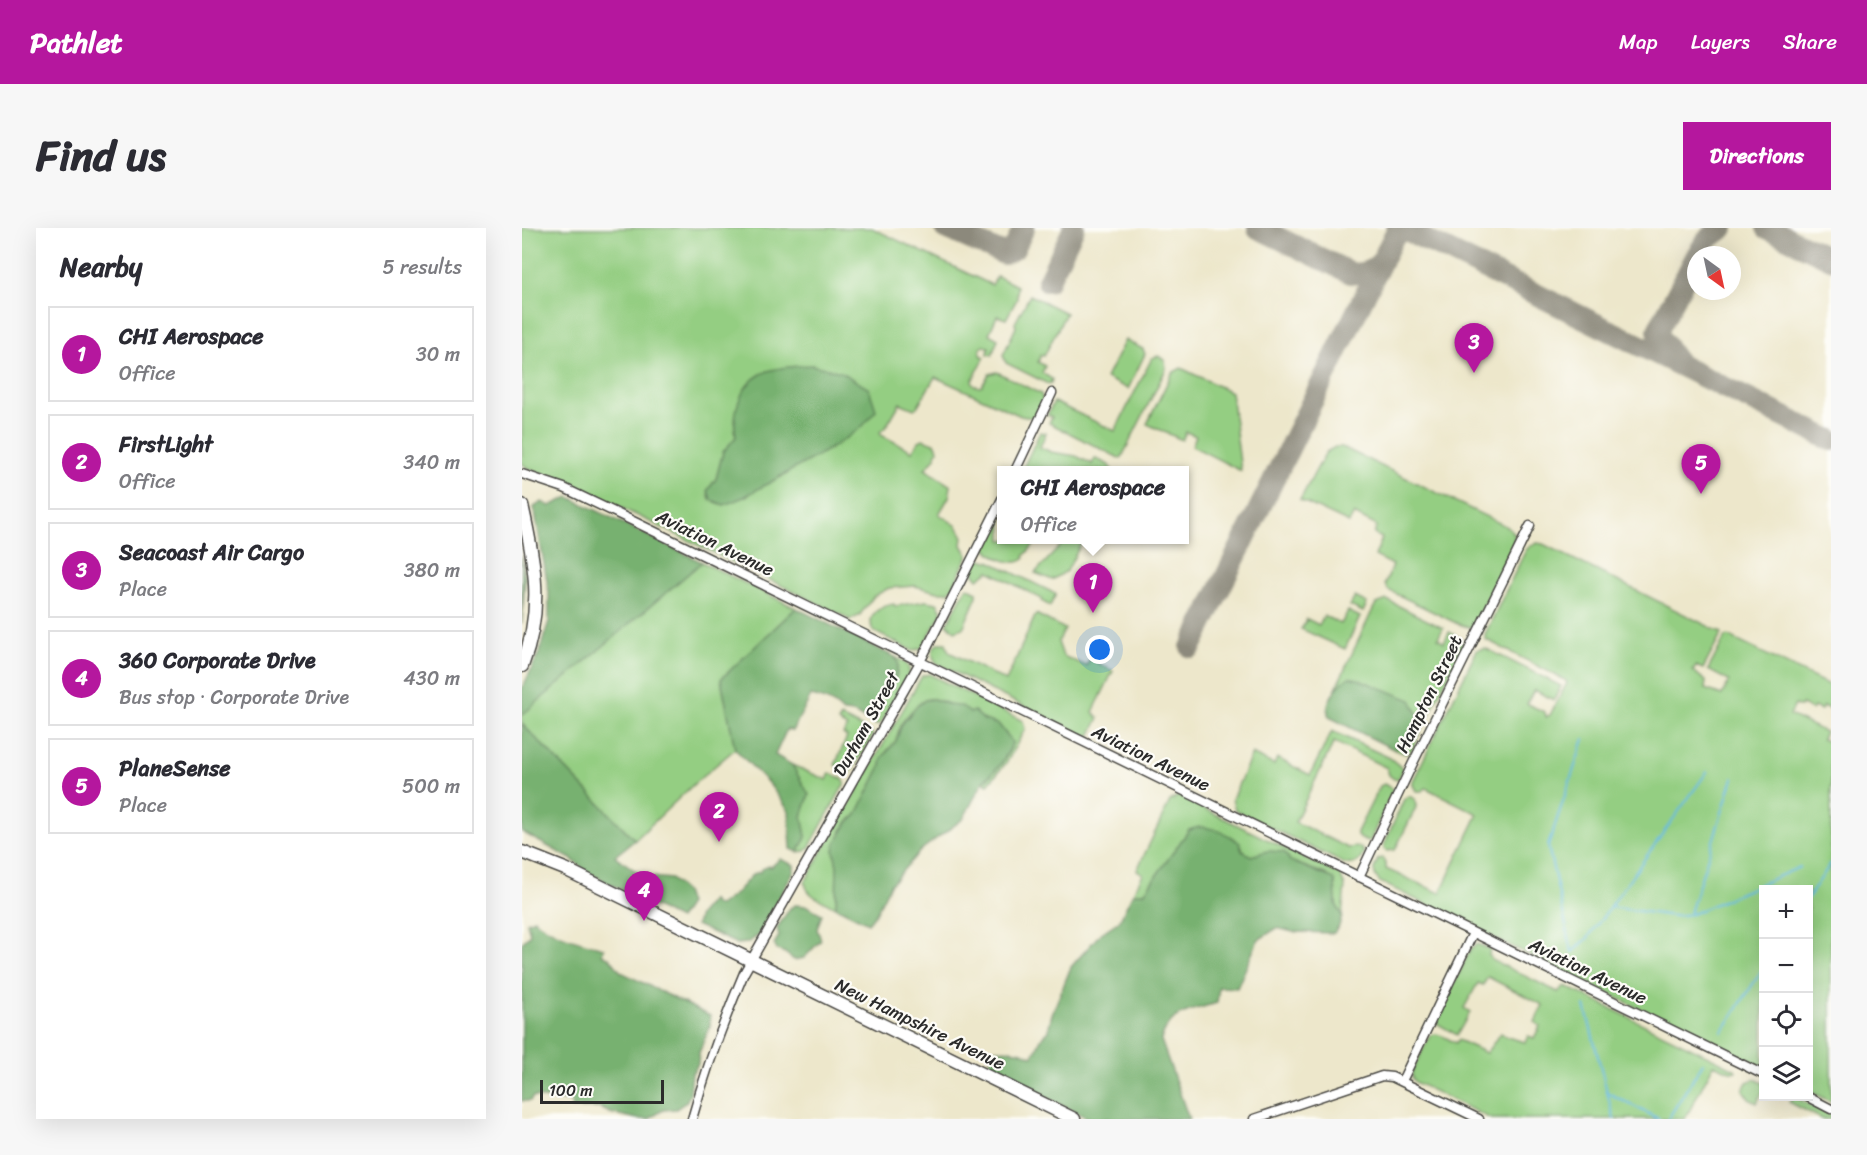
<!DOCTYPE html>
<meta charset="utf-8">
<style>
:root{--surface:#fff;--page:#f7f7f7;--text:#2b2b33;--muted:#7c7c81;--line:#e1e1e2;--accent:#b5179e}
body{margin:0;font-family:Sriracha,sans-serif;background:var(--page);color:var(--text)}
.controls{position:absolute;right:18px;bottom:18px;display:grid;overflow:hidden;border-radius:0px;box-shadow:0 6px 24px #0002}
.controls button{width:54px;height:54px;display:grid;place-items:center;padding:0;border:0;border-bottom:2px solid var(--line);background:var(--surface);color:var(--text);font:30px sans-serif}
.compass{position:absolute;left:1165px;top:18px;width:54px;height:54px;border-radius:50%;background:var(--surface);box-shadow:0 6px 24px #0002;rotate:147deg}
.scale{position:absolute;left:18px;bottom:15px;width:124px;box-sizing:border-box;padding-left:6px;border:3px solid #2b2b2b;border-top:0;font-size:16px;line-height:21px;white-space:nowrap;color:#2b2b2b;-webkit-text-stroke:4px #fdfcf7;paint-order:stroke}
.you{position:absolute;left:578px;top:422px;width:21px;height:21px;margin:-15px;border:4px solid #fff;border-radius:50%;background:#1a73e8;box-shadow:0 0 0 9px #1a73e833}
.badge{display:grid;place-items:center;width:39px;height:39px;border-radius:50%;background:var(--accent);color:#fff;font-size:20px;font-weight:700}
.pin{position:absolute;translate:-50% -50px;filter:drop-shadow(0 2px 3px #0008)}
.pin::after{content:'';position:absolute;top:32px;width:21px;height:18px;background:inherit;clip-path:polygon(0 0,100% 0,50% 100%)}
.popup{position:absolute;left:475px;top:238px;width:192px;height:78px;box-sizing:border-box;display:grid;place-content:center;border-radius:0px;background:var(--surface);filter:drop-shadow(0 2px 4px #0005);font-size:20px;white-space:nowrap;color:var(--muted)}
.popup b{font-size:22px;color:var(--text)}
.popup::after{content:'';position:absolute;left:50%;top:100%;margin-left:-12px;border:12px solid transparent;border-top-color:var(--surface)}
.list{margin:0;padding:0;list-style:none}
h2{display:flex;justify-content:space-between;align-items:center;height:78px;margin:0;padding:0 24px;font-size:26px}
h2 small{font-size:20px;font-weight:400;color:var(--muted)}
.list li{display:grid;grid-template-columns:39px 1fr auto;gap:18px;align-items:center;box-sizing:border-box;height:96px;margin:0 12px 12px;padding:0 12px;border:2px solid var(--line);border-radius:0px}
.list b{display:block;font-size:22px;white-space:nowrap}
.list p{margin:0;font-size:20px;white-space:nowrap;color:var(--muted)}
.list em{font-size:20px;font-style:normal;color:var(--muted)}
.icon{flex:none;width:33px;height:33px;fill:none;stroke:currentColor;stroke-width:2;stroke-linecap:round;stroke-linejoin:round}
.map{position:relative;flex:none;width:1309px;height:891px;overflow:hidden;border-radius:0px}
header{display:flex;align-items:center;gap:36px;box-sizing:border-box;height:84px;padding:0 30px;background:var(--accent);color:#fff}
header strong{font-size:28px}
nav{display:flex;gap:33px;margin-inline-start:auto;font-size:21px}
.intro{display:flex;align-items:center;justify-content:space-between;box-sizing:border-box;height:144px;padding:0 36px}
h1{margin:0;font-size:42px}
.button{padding:15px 27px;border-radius:0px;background:var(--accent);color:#fff;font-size:21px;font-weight:700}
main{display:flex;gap:36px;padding:0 36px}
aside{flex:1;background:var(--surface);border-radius:0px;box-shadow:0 6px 24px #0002}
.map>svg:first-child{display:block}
</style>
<header>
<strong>Pathlet</strong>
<nav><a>Map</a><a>Layers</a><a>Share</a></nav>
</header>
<div class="intro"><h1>Find us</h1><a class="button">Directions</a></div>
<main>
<aside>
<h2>Nearby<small>5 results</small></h2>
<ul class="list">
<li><span class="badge">1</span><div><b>CHI Aerospace</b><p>Office</p></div><em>30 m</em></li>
<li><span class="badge">2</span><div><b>FirstLight</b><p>Office</p></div><em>340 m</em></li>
<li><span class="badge">3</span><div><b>Seacoast Air Cargo</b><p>Place</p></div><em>380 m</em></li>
<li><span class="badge">4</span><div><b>360 Corporate Drive</b><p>Bus stop · Corporate Drive</p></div><em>430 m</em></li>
<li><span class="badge">5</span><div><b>PlaneSense</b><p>Place</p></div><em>500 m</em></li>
</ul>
</aside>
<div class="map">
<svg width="1309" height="891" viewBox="0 0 1309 891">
<rect width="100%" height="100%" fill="#fdfcf7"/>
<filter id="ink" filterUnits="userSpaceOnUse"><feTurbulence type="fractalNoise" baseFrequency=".0167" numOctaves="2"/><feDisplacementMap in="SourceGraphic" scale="12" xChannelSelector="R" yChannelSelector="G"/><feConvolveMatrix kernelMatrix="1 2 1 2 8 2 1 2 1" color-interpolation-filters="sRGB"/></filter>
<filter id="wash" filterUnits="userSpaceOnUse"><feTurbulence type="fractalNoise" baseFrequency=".008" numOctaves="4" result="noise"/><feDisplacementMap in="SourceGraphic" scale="24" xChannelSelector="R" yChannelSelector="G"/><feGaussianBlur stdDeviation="1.35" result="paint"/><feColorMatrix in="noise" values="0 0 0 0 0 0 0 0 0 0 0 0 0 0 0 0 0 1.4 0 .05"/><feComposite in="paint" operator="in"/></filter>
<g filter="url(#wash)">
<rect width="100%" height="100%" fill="#ede7cb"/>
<!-- green -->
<path fill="#94ce82" stroke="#607c56" stroke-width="1.5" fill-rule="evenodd" d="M 0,0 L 350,0 L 470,57 L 475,48 L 495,58 L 495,71 L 484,91 L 475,88 L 467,106 L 476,111 L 470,127 L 466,126 L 467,119 L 462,118 L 458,121 L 458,127 L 463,129 L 450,153 L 452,157 L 457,159 L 460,158 L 467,146 L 475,144 L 519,166 L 521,172 C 515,187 516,192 499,188 L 413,149 L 395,179 L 392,181 L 378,175 L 364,199 L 358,204 L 359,207 L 390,223 L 397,213 L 401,211 L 414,216 L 416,222 L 412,231 L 403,241 L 429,258 L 427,269 L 417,286 L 435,298 L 441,309 L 440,317 L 446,327 L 431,359 L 426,364 L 416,364 L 393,358 L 367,360 L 352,368 L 337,388 L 327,392 L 324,389 L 77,269 L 4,239 L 0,235 ZM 212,202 L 265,246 L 202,277 L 188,272 L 186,262 L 194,251 L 201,224 L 214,209 Z
M 508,67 L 544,85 L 522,128 L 519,127 L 516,134 L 523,138 L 520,145 L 530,151 L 529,155 L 526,156 L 484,135 L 481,127 L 494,99 L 493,95 Z
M 603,112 L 621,121 L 623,126 L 606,161 L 584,150 Z
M 636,128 L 643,132 L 644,141 L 599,231 L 527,195 L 530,189 L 525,187 L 532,174 L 593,203 L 630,130 Z
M 659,140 L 709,164 L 719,243 L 670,218 L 674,208 L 664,204 L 660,212 L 625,196 L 650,145 Z
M 518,204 L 524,205 L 518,219 L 529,224 L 554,228 L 570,236 L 573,230 L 587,237 L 590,242 L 500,242 Z
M 813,219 L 820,219 L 988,300 L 993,307 L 991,316 L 951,400 L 936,396 L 866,362 L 863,356 L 871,337 L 853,328 L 860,310 L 852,306 L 855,298 L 832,286 L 827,295 L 778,272 L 804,224 Z
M 479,284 L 480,312 L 516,312 L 502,328 L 503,330 C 493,340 471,330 464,319 Z
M 544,312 L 561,312 L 545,343 L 530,352 L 513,345 Z
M 1015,315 L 1021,316 L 1200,405 L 1181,441 L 1174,438 L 1171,443 L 1184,453 L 1183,461 L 1200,467 L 1207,453 L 1186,442 L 1203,409 L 1206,408 L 1309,458 L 1309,482 L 1301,478 L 1299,482 L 1292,479 L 1290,482 L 1280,477 L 1278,479 L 1273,477 L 1268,487 L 1303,504 L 1300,511 L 1309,515 L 1309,874 L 1287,863 L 1286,662 L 1242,662 L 1241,841 L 858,654 L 853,648 L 852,641 L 856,631 L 860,630 L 864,635 L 864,641 L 918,665 L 956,586 L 904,560 L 900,563 L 894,563 L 890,555 L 955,422 L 963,420 L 1039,458 L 1032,472 L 1012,462 L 1005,476 L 1023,484 L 1024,489 L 1028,487 L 1045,455 L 1043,452 L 963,411 L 963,406 L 1004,322 L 1010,317 Z
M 457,331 L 467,333 L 534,366 L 528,378 L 519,373 L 520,371 L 467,343 L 456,351 L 452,346 L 451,339 Z
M 180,334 L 274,380 L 199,451 L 213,521 L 173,555 L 113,612 L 0,496 L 0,487 Z
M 445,359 L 455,364 L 455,368 L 441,400 L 433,403 L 425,396 Z
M 833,369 L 845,375 L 841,384 L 828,378 Z
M 865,372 L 921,400 L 916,410 L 922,414 L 927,404 C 934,408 941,410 941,418 L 889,523 L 884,526 L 873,522 L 880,511 L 884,510 L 819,455 L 812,464 L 852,379 L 854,376 Z
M 404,373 L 415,375 L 419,381 L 419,386 L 400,420 L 391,423 L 351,403 C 344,387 357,378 372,376 L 373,378 Z
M 826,383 L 838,389 L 823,421 L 779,401 L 785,391 L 797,397 L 802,388 L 819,396 Z
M 514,386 L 543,401 L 536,414 L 541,428 L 564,438 L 568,431 L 591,443 L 571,484 L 577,490 L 568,508 L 562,508 L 416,436 C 409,430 408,420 417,415 L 424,415 L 427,424 L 484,453 Z
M 373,429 C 381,433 389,436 387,446 L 359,495 L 354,497 L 345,492 L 353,481 L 359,466 L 363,464 L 366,454 L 374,449 L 376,435 Z
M 407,446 L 501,493 L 503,501 L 485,534 L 466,556 L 462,554 C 472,543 488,530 490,514 L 477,497 L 462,492 L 452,483 L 448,485 L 440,479 C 428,480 416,467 403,472 C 395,476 384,489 379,496 C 376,501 376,509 373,514 C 366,522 360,526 359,538 L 334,588 L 327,592 L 319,604 L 312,622 L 315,638 L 314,679 C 303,673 284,669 283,654 L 400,448 Z
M 319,489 L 349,504 L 351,507 L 329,544 L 325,544 L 313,537 L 325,509 L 321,506 L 325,499 L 316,494 Z
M 810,503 L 868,530 L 881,541 L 876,551 L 872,551 L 867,547 L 865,540 L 812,514 L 773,594 L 828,621 L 833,618 L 839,620 L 842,625 C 838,633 834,638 823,636 L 713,582 L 710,571 L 730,526 L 752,537 L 755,530 L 788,547 Z
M 270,537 L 305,552 L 308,545 L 321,551 L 323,555 L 287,620 L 284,623 L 276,624 L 284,609 L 280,588 L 287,567 Z
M 862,556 L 871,561 L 848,613 L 841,612 L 835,608 L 835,604 L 858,558 Z
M 656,568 L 818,647 L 823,658 L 820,688 L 814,676 L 813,653 L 803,646 L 768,633 L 766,629 L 746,623 L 729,628 L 720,622 L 720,618 L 667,602 L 622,665 L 611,665 L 621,646 L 615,642 L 648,573 Z
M 887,568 L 893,571 L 894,579 L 873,622 L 865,623 L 862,621 L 862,617 L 882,571 Z
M 955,716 L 968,721 L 967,727 L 970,732 L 1036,764 L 1043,758 L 1213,841 L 1214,843 L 1210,844 L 1192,836 L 1163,891 L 969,891 L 893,854 L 890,850 L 890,844 L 908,807 C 918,804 925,811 934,815 L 936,812 L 964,825 L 979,805 L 985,809 L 1003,814 L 1006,808 L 1012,810 L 1018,798 L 1013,794 L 1021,777 L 966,749 L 961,757 L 956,755 L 942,780 L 948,784 L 935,807 L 914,795 L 949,720 Z
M 1233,851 L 1241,855 L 1241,862 L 1235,875 L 1227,871 L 1221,862 L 1225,854 Z
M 1272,869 L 1309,887 L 1309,891 L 1300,891 L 1267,874 Z"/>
<!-- forest -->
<path fill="#77b170" stroke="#516e4e" stroke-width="1.5" d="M 290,137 L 319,144 L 347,161 L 354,182 L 340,199 L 311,219 L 222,269 L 202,277 L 189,272 L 186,262 L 194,251 L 201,224 L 214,209 C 210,186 217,158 239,146 C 251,139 276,138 290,137 Z
M 47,269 L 180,334 L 0,487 L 0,461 L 17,425 L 27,393 L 27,364 L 12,279 L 20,274 L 28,278 Z
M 0,327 L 3,350 L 0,396 Z
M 274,380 L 373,429 L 376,435 L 374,449 L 366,454 L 363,464 L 359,466 L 353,481 L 345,492 L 331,485 L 321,484 C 312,474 302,471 289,468 L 270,503 L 265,501 L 253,527 L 270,537 L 287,567 L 280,588 L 284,609 L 276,624 L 269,621 L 267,583 L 248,557 L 213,521 L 199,451 Z
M 827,449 L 836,451 L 889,472 L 898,490 L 889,507 L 880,511 L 873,522 L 807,489 C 801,474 816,457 827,449 Z
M 411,471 C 420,473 431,480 440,478 L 448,485 L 452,483 L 462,492 L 477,497 L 490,514 L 489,519 L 478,537 L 461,554 L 441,591 L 399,622 L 368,657 L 354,685 L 346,695 L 314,679 L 315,638 L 312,622 L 314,614 L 327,593 L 334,588 L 359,538 L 360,530 L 374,513 L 380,496 L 394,479 L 403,472 Z
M 0,496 L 113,612 L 93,628 L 121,648 L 149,651 L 163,664 L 167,676 L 157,691 L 67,645 L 49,631 L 0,604 Z
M 677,599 C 691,599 707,606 718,615 L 720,623 L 729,628 L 746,623 L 762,624 L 768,633 L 810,650 L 813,653 L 814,676 L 820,688 L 817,698 L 812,705 L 771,704 L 755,700 L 736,712 L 715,760 L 697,759 L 695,775 C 669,783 647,783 639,812 L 667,891 L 568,891 L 464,841 L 473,821 L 497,823 L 511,828 L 519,811 L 527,803 L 527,798 L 530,786 L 549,739 L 578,706 L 597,693 L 611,665 L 622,665 L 667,602 Z
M 258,631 L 272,637 L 272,643 L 236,708 L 225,715 L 215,716 L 174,697 L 177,687 L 190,672 L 192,676 L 197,678 L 213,666 L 231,646 L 238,644 L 240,641 L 247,638 L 249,639 Z
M 273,677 L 285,678 L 300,686 L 295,701 L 299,712 L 282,730 L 272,732 L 263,725 L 255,722 L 252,716 L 257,708 L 255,700 L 268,680 Z
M 12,691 C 30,707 59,714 82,720 L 80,726 L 88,730 L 99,744 L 188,788 L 188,798 L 177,825 L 176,836 L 170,845 L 168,866 L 164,874 L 154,881 L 141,882 L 127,891 L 116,891 L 88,885 L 78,880 L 50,880 L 49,873 L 11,869 L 8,873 L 0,873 L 0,715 L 8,706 L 5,694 Z"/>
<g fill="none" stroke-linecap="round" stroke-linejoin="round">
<!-- stream -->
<path stroke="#65bae2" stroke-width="2" d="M 1062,511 L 1026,618 L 1050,724 L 1065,711 L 1185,544
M 1286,670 L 1309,635
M 1088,679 L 1152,688 L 1170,686 L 1278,639
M 1168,685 L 1211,550
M 1063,778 L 1092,891
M 1200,804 L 1242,739
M 1086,865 L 1137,891
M 1146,891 L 1181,835"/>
<!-- taxiway -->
<path stroke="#8c897b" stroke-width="22" d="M 423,0 L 482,26 L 492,21 L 502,0
M 736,0 L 829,45 C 841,47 850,43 859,34
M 880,0 L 1309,212
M 1245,0 L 1309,31
M 1175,27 L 1186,11 L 1201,0
M 526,53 L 552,0
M 1156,135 L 1138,110 L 1136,102 L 1174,29
M 669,419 L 876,0"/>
</g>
</g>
<g filter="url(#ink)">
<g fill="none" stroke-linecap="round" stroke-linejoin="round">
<defs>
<path id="street" d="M 493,243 L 530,165
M 0,246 L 42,260 L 113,294 L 1242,847
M 837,649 L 890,537 L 1008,298
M 880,853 L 951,705
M 1284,868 L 1309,881
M 170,891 C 184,841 202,792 222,745 L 398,434 L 480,271
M 732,891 L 860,848 L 870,849 L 957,891"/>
<path id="secondary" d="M 0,277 C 13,335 22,381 0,438
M 0,624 L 43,641 L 552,891"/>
</defs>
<!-- street casing -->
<use href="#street" stroke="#484743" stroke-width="11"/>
<!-- secondary casing -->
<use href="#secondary" stroke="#484743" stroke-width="15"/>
<!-- street -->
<use href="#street" stroke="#fff" stroke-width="8"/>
<!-- secondary -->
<use href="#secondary" stroke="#fff" stroke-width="12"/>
</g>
</g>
<g text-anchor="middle" stroke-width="4.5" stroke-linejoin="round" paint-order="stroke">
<!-- street labels -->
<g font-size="18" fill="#2b2b2b" stroke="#fdfcf7">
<text transform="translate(193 315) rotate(26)" y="6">Aviation Avenue</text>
<text transform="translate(907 466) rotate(-64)" y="6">Hampton Street</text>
<text transform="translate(344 496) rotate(-61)" y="6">Durham Street</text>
<text transform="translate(629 530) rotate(26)" y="6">Aviation Avenue</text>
<text transform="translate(1066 743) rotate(26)" y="6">Aviation Avenue</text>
<text transform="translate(398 796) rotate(26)" y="6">New Hampshire Avenue</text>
</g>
</g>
</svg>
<div class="controls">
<button>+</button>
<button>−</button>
<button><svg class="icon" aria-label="locate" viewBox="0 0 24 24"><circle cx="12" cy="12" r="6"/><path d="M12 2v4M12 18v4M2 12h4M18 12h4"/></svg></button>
<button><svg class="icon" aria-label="layers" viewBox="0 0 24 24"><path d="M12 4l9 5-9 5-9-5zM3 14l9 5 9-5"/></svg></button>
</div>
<svg class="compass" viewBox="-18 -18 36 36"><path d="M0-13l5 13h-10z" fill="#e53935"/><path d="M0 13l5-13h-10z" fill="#7c7c81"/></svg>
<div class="scale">100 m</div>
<div class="you"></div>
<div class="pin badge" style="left:571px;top:385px">1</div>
<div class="popup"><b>CHI Aerospace</b>Office</div>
<div class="pin badge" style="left:197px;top:614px">2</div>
<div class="pin badge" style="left:952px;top:145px">3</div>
<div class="pin badge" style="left:122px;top:693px">4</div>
<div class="pin badge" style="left:1179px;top:266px">5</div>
</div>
</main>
